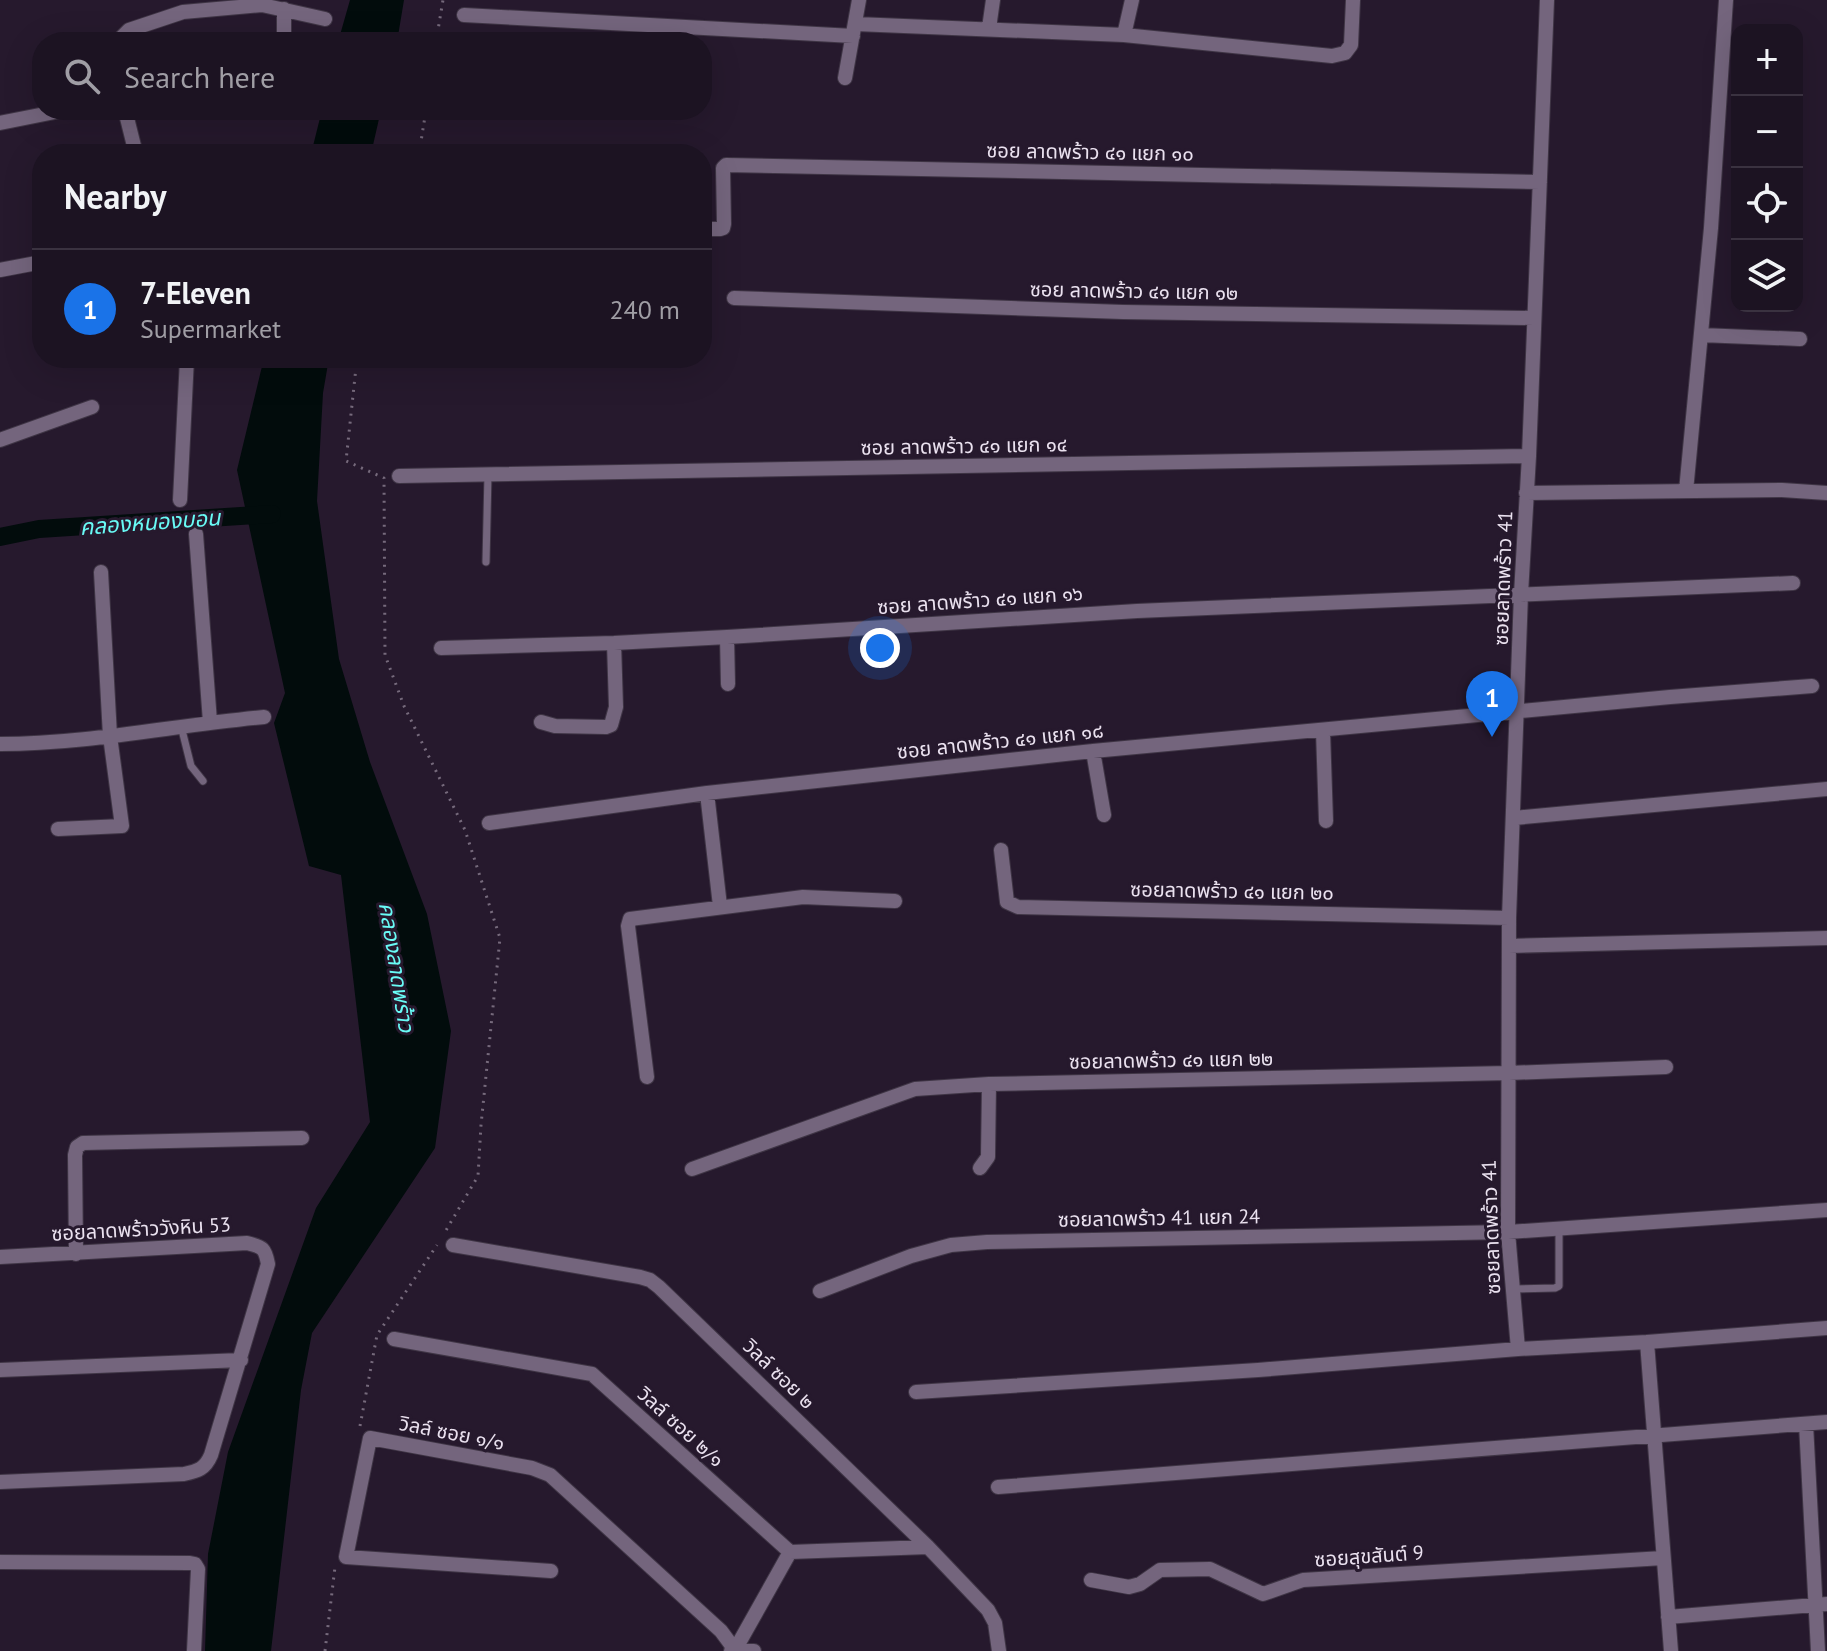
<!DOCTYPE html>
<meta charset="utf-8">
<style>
:root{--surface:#1c1322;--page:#29202f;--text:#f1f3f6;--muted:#a09ea5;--line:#3a3240;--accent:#1a73e8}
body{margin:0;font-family:"PT Sans","Noto Sans Thai",sans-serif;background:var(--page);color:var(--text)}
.controls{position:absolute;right:24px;top:24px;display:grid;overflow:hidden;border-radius:16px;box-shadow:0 8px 32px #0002}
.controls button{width:72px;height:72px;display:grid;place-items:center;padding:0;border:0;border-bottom:2px solid var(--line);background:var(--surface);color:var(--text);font:40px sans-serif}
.you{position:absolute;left:880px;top:648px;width:28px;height:28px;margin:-20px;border:6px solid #fff;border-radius:50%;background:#1a73e8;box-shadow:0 0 0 12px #1a73e833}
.badge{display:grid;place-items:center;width:52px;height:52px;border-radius:50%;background:var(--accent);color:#fff;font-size:26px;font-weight:700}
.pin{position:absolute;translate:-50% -66px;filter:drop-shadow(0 2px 4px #0008)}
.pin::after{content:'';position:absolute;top:42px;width:28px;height:24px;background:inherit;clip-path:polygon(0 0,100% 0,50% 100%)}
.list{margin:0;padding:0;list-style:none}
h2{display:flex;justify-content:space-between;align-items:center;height:104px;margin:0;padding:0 32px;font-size:34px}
h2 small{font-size:26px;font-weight:400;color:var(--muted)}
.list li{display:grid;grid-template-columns:52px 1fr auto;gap:24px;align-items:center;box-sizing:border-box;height:120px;padding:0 32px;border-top:2px solid var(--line)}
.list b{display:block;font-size:30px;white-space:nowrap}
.list p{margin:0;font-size:26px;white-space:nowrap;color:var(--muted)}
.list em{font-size:26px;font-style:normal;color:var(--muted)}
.icon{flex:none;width:44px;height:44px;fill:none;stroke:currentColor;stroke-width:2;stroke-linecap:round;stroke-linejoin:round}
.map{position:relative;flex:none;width:1827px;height:1651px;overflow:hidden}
.search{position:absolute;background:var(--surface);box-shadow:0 8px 32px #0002;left:32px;top:32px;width:680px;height:88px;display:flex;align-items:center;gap:20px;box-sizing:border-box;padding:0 28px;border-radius:32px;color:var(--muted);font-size:30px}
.panel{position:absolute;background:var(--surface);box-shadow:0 8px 32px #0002;left:32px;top:144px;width:680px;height:224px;border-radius:32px}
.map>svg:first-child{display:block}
</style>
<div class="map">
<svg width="1827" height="1651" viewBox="0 0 1827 1651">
<rect width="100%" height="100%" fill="#26192d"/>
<!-- water -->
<path fill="#020c0c" d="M 350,0 L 404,0 L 397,42 L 338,42 Z
M 322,110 L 381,110 L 371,154 L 311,154 Z
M 264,358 L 329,358 L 323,393 L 317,501 L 339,659 L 370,762 L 427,914 L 451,1031 L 435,1148 L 312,1333 L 301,1390 L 271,1651 L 205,1651 L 208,1554 L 228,1452 L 316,1208 L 370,1122 L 341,875 L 309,866 L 274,723 L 285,693 L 237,470 Z"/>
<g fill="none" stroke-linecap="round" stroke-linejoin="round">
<!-- canal -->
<path stroke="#020c0c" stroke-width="18" d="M 0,537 L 39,529 L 272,514"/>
<defs>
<path id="lane" d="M 486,562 L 488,474
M 181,726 L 191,766 L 203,781
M 1512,1289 L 1555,1288 L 1559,1286 L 1559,1229"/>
<path id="street" d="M 284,9 L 284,42
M 464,15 L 853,36
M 856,24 L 1124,35 L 1332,56 L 1345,53 L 1351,45 L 1353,0
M 989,28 L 993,0
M 1124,35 L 1132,0
M 117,42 L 129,30 L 183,12 L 262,5 L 325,19
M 845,78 L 859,0
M 125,110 L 136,154
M 0,123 L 65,110
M 702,229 L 720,229 L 723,228 L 724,224 L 723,168 L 726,165 L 1540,182
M 0,270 L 42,262
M 734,298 L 1123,312 L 1533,318
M 1701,335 L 1800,339
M 0,440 L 92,407
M 399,476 L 1529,456
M 1686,491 L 1711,228 L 1726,0
M 1526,493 L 1782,490 L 1827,493
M 180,500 L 187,358
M 196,534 L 210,722
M 727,637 L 728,684
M 441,648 L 614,643 L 727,637 L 1137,611 L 1793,583
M 541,722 L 555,726 L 606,727 L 611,725 L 616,707 L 614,643
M 1323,731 L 1326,821
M 0,744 C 88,744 176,725 264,717
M 1093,751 L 1104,815
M 707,793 L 720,906
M 1514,818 L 1827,789
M 489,823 L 707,793 L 1093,751 L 1670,697 L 1812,686
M 58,829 L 122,826 L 110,736 L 101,572
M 1001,850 L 1007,902 L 1018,907 L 1509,918
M 1509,946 L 1827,938
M 647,1077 L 628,926 L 630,919 L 803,897 L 895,901
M 980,1168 L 988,1157 L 989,1084
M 692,1169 L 915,1089 L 989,1084 L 1509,1073 L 1666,1067
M 453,1245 L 640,1277 L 650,1280 L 659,1287 L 928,1547 L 988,1610 L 995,1623 L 999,1651
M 76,1254 L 75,1155 L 77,1147 L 83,1143 L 302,1138
M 0,1257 L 247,1243 C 263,1247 265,1248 268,1264 L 211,1455 C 205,1469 198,1471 184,1474 L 0,1482
M 820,1291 L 911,1256 L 951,1245 L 987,1242 L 1508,1232 L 1827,1210
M 394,1339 L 592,1374 L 790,1552 L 928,1547
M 1647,1342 L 1671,1651
M 1518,1349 L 1508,1232 L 1509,918 L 1521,594 L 1529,456 L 1547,0
M 0,1370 L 241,1360
M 916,1392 L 1258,1370 L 1518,1349 L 1647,1342 L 1827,1328
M 1806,1424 L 1818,1651
M 998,1487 L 1827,1422
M 0,1562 L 190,1563 L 195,1564 L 198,1569 L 194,1651
M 551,1571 L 346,1557 L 370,1438 L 532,1468 L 550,1475 L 721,1631 L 735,1650 L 790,1552
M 1091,1580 L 1129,1587 L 1140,1584 L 1160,1570 L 1210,1569 L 1263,1594 L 1303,1580 L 1663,1558
M 1668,1617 L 1827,1604
M 731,1651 L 754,1651"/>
</defs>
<!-- lane casing -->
<use href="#lane" stroke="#3f3545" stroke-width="9"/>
<!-- street casing -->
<use href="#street" stroke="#3f3545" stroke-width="16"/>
<!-- path -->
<path stroke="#766a7c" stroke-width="3" stroke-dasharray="2 6" stroke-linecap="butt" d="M 436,42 L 443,0
M 419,154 L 426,110
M 357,358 L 346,461 L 384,478 L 385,655 L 404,706 L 465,830 L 500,938 L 481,1125 L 478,1176 L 445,1232
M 360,1426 L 377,1335 L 437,1245
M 325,1651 L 335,1567"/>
<!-- lane -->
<use href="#lane" stroke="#74657d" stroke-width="7"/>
<!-- street -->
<use href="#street" stroke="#74657d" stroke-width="14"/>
</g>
<g text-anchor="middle" stroke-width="6" stroke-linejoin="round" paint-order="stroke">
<!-- street labels -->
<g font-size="20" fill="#eae1ef" stroke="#26192d">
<text transform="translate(1090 152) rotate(1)" y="7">ซอย ลาดพร้าว ๔๑ แยก ๑๐</text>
<text transform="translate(1134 291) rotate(1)" y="7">ซอย ลาดพร้าว ๔๑ แยก ๑๒</text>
<text transform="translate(964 446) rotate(-1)" y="7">ซอย ลาดพร้าว ๔๑ แยก ๑๔</text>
<text transform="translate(1503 578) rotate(-88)" y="7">ซอยลาดพร้าว 41</text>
<text transform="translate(980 600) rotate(-4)" y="7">ซอย ลาดพร้าว ๔๑ แยก ๑๖</text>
<text transform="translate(1000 741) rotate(-6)" y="7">ซอย ลาดพร้าว ๔๑ แยก ๑๘</text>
<text transform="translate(1232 891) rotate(1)" y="7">ซอยลาดพร้าว ๔๑ แยก ๒๐</text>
<text transform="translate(1171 1060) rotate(-1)" y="7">ซอยลาดพร้าว ๔๑ แยก ๒๒</text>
<text transform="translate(1159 1218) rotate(-1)" y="7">ซอยลาดพร้าว 41 แยก 24</text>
<text transform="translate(1491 1227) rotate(-92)" y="7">ซอยลาดพร้าว 41</text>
<text transform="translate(141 1229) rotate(-3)" y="7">ซอยลาดพร้าววังหิน 53</text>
<text transform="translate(779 1374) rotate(44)" y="7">วิลล์ ซอย ๒</text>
<text transform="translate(681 1427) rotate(42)" y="7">วิลล์ ซอย ๒/๑</text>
<text transform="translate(452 1433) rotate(11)" y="7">วิลล์ ซอย ๑/๑</text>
<text transform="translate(1369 1556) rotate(-4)" y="7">ซอยสุขสันต์ 9</text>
</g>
<!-- water labels -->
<g font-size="22" font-style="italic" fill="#69fbf6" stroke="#26192d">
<text transform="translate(150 522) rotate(-4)" y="8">คลองหนองบอน</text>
<text transform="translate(397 967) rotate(81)" y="8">คลองลาดพร้าว</text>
</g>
</g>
</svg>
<div class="controls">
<button>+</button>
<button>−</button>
<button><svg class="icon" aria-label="locate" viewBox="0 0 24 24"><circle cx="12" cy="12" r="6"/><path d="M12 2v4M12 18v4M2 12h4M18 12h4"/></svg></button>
<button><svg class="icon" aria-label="layers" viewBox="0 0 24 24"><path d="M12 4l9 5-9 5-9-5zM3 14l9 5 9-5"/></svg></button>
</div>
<div class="you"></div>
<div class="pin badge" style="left:1492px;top:737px">1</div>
<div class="search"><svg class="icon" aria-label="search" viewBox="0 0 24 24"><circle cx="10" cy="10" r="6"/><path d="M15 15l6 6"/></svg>Search here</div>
<section class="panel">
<h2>Nearby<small></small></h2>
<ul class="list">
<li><span class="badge">1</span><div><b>7-Eleven</b><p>Supermarket</p></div><em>240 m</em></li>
</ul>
</section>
</div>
